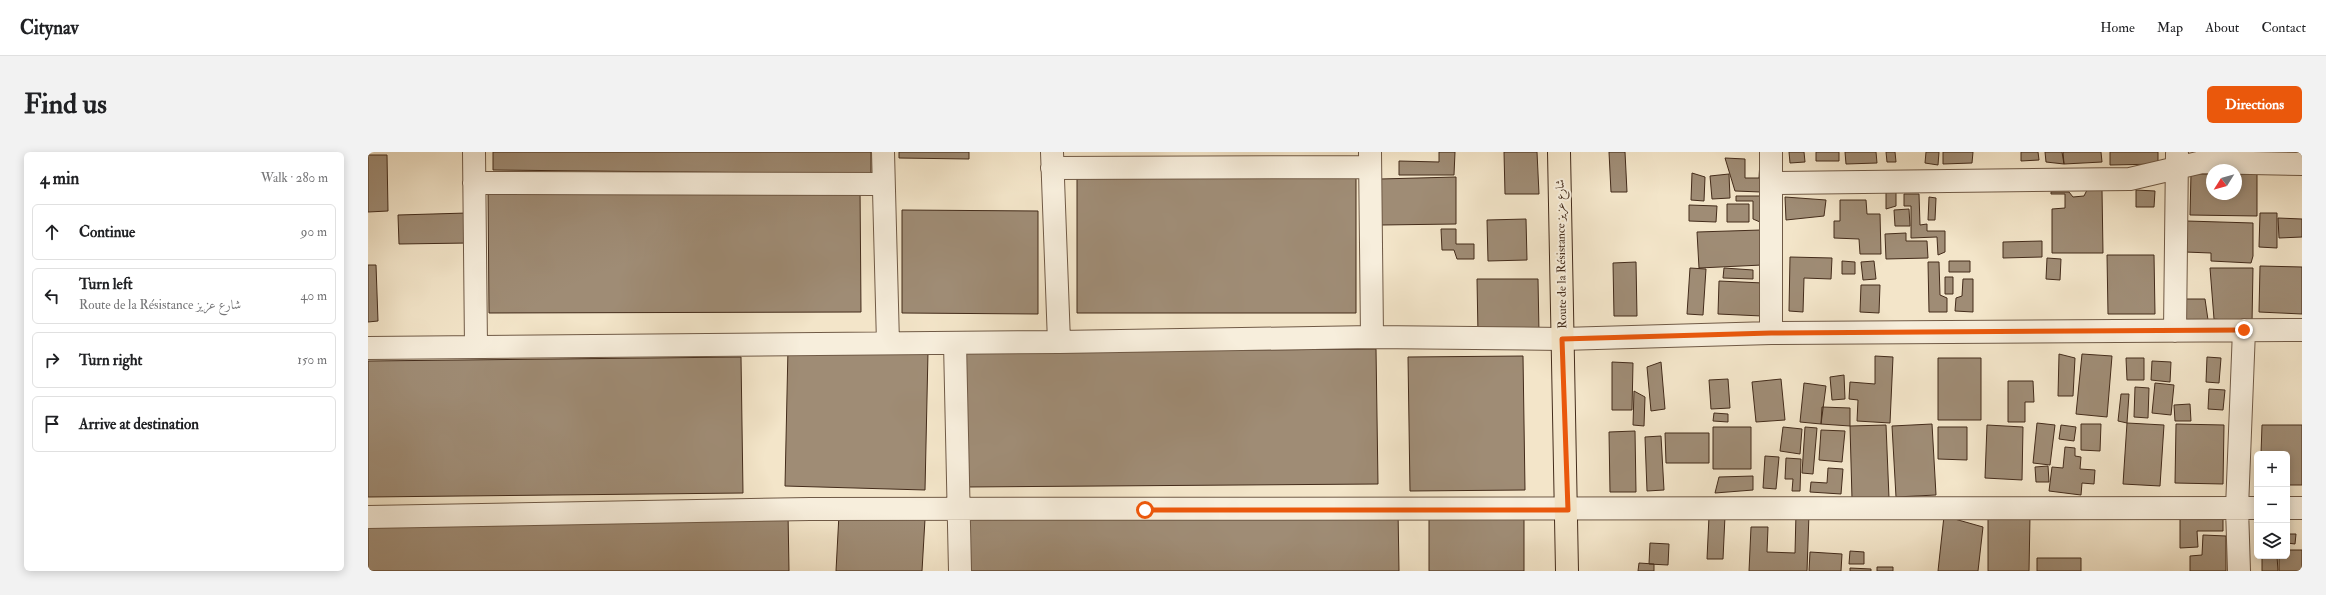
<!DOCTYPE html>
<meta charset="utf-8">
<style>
:root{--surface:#fff;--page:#f2f2f2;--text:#202124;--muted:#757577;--line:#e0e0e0;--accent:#ea580c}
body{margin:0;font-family:"IM FELL Double Pica",Amiri,serif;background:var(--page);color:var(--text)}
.controls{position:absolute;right:12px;bottom:12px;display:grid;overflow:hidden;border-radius:6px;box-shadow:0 2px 10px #0003}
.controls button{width:36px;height:36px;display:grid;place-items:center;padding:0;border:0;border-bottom:1px solid var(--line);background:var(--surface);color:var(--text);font:20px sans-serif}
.compass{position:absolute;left:1838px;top:12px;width:36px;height:36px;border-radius:50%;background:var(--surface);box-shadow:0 2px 10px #0003;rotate:233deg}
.stop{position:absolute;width:12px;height:12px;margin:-9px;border:3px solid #ea580c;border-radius:50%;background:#fff}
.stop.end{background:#ea580c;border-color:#fff;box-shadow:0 1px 4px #0008}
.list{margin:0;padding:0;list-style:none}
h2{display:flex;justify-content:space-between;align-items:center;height:52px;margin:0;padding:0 16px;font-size:17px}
h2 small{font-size:13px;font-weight:400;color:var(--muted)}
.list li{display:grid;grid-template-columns:26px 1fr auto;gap:12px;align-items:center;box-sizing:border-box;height:56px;margin:0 8px 8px;padding:0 8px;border:1px solid var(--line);border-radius:6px}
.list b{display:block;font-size:15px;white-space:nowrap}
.list p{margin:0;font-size:13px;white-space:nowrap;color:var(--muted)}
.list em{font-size:13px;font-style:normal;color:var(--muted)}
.icon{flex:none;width:22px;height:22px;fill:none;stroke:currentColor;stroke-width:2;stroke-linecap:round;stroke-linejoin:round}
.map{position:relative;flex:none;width:1934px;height:419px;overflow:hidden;border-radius:6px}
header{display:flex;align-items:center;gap:24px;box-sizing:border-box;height:56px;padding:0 20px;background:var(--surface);border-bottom:1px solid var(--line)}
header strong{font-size:19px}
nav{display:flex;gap:22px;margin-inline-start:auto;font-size:14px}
.intro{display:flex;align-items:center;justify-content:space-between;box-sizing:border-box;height:96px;padding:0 24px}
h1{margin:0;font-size:28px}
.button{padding:10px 18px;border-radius:6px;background:var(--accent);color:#fff;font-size:14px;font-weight:700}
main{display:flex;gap:24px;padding:0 24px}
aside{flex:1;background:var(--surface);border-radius:6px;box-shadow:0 2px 10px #0003}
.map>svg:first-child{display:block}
</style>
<header>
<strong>Citynav</strong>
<nav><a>Home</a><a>Map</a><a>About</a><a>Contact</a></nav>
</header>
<div class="intro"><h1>Find us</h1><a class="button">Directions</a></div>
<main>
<aside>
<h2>4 min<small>Walk · 280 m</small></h2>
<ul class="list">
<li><svg class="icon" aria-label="ahead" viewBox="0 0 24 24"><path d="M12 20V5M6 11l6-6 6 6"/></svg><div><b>Continue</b></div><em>90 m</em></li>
<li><svg class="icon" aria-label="left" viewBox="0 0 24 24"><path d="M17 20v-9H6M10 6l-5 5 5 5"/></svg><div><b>Turn left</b><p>Route de la Résistance شارع عزيز</p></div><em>40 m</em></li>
<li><svg class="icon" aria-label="right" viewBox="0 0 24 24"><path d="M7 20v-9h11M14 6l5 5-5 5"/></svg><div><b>Turn right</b></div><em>150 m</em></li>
<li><svg class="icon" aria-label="arrive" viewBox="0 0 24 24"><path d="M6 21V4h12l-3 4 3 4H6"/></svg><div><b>Arrive at destination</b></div></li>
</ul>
</aside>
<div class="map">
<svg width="1934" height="419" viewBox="0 0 1934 419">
<rect width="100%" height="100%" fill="#f3e5c9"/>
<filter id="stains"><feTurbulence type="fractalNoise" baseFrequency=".005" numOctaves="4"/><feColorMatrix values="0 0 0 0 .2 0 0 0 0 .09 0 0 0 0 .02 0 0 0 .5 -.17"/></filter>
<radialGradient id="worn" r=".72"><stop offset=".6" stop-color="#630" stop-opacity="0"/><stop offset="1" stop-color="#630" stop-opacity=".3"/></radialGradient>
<!-- building -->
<path fill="#9f8c75" stroke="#442c1b" d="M 125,0 L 503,0 L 503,22 L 125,18 Z
M 531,0 L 601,0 L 601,7 L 531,6 Z
M 1071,0 L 1087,0 L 1086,23 L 1031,23 L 1031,9 L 1071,10 Z
M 1136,0 L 1169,0 L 1171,42 L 1137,42 Z
M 1241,0 L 1257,0 L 1259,40 L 1243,40 Z
M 1421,0 L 1436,0 L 1437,10 L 1422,11 Z
M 1448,0 L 1471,0 L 1471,9 L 1448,9 Z
M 1477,0 L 1508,0 L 1509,11 L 1478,12 Z
M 1518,0 L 1527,0 L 1528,10 L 1519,10 Z
M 1558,0 L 1571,0 L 1570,13 L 1557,11 Z
M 1575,0 L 1605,0 L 1604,11 L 1575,12 Z
M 1653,0 L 1670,0 L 1671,8 L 1653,9 Z
M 1677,0 L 1694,0 L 1696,12 L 1678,10 Z
M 1695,0 L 1733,0 L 1734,10 L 1696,12 Z
M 1742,0 L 1790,0 L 1790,12 L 1742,13 Z
M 0,3 L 19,3 L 20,59 L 0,60 Z
M 1357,6 L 1377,7 L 1377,26 L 1391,26 L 1392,9 L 1394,9 L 1393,40 L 1367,39 Z
M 709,19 L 988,19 L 988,161 L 709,161 Z
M 1324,21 L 1337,25 L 1336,49 L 1323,48 Z
M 1361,22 L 1362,46 L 1344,47 L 1342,24 Z
M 1823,22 L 1844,22 L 1844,42 L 1868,42 L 1868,22 L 1889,22 L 1889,64 L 1822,63 Z
M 1088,25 L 1088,72 L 1013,73 L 1012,27 Z
M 492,34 L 493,160 L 121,161 L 120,36 Z
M 1518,38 L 1528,38 L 1528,54 L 1518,57 Z
M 1719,38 L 1734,38 L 1735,101 L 1684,101 L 1684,57 L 1697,56 L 1697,42 L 1683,42 L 1683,40 L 1701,40 L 1705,45 L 1716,44 Z
M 1768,38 L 1787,39 L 1786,55 L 1768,55 Z
M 1536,42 L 1551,42 L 1552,73 L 1559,72 L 1559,79 L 1577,79 L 1577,100 L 1570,103 L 1569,85 L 1543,86 L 1543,54 L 1536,54 Z
M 1368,44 L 1392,44 L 1392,70 L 1385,67 L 1385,49 L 1368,49 Z
M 1417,45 L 1458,48 L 1456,64 L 1418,68 Z
M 1561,45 L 1568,46 L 1567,68 L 1560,68 Z
M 1472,48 L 1498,48 L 1499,62 L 1512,62 L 1513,102 L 1492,102 L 1491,87 L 1466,86 L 1466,69 L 1472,69 Z
M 1359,52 L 1381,52 L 1381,70 L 1359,70 Z
M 1321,53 L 1349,54 L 1348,70 L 1321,69 Z
M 1541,57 L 1542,74 L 1527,74 L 1526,58 Z
M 534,58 L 670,59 L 670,162 L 534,161 Z
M 99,61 L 101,91 L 31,92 L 30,63 Z
M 1892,61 L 1909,61 L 1909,96 L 1891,95 Z
M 1910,66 L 1934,67 L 1934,85 L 1911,86 Z
M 1158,67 L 1159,108 L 1120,109 L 1119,68 Z
M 1819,69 L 1885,71 L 1885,104 L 1883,111 L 1843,109 L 1843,101 L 1817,100 Z
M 1073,77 L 1088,77 L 1088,92 L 1106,92 L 1106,107 L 1089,107 L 1086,98 L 1074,98 Z
M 1393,78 L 1394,113 L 1331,116 L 1329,80 Z
M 1538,81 L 1538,89 L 1559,89 L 1560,106 L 1518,107 L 1517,82 Z
M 1674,89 L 1674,105 L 1635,106 L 1635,90 Z
M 1739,103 L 1786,103 L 1787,162 L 1740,162 Z
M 1422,105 L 1464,106 L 1463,127 L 1436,126 L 1435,160 L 1421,159 Z
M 1679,106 L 1693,107 L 1692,128 L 1678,127 Z
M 1474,109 L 1487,110 L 1487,122 L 1474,122 Z
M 1506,109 L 1508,127 L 1495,128 L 1493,110 Z
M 1581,109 L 1602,109 L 1602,120 L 1581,120 Z
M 1268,110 L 1269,164 L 1246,164 L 1245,111 Z
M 1560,110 L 1571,110 L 1572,143 L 1579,146 L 1579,160 L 1561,160 Z
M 0,113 L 8,113 L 10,169 L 0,170 Z
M 1892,114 L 1934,115 L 1934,162 L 1891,160 Z
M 1322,116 L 1338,117 L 1335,163 L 1319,162 Z
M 1356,116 L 1385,118 L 1385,127 L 1355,126 Z
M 1842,116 L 1885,116 L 1884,171 L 1846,167 Z
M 1577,125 L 1585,125 L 1585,142 L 1577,142 Z
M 1109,127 L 1170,127 L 1171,181 L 1110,182 Z
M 1595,127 L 1605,127 L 1605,160 L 1587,159 L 1588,146 L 1594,144 Z
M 1351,129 L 1395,131 L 1394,164 L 1350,162 Z
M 1493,133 L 1512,133 L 1511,161 L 1492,160 Z
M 1818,147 L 1837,147 L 1840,168 L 1818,168 Z
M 420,196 L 560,200 L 557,338 L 417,334 Z
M 1008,197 L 1010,332 L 597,335 L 596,200 Z
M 1691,202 L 1707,206 L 1705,244 L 1690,244 Z
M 1714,202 L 1744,204 L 1739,265 L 1708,262 Z
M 1155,204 L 1157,338 L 1042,339 L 1040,205 Z
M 1507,204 L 1525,205 L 1522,271 L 1489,269 L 1490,248 L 1481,247 L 1482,230 L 1507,232 Z
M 373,205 L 375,341 L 0,345 L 0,209 Z
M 1839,205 L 1853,206 L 1851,231 L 1838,230 Z
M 1570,206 L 1613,206 L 1613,268 L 1570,268 Z
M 1758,206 L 1776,206 L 1776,228 L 1759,228 Z
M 1784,209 L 1803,210 L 1802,230 L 1783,228 Z
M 1244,210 L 1265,211 L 1264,258 L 1244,258 Z
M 1293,210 L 1297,257 L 1283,259 L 1279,215 Z
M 1476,223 L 1477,247 L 1464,248 L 1462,225 Z
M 1360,227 L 1362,256 L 1343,257 L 1341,228 Z
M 1413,227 L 1417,268 L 1388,270 L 1384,230 Z
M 1640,229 L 1665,229 L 1666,250 L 1657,250 L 1657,270 L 1640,270 Z
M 1436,231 L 1458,234 L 1453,272 L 1432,270 Z
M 1787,231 L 1806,233 L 1803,263 L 1784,261 Z
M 1767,235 L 1781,236 L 1780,266 L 1766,265 Z
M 1841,237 L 1857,238 L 1855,258 L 1840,257 Z
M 1266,239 L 1277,245 L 1276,274 L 1265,273 Z
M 1753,242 L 1761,242 L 1759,271 L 1750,269 Z
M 1822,252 L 1823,269 L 1807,269 L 1806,253 Z
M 1454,255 L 1482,256 L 1482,274 L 1453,272 Z
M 1346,261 L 1360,262 L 1360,270 L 1345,269 Z
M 1669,271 L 1687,273 L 1682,313 L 1665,311 Z
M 1759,271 L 1796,273 L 1792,334 L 1755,332 Z
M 1564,272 L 1568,343 L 1528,345 L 1524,274 Z
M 1713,272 L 1733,272 L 1732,299 L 1713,298 Z
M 1808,272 L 1856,273 L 1855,332 L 1807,331 Z
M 1518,273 L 1521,346 L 1484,347 L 1482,274 Z
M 1619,273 L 1655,275 L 1654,328 L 1617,326 Z
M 1693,273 L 1708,275 L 1706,289 L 1691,287 Z
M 1894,273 L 1934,273 L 1934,333 L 1919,333 L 1919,302 L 1893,302 Z
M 1345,275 L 1383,275 L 1383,317 L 1345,317 Z
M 1415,275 L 1434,277 L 1432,302 L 1412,299 Z
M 1437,275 L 1449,276 L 1445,322 L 1434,321 Z
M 1570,275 L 1599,275 L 1599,308 L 1570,307 Z
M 1453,278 L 1477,279 L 1474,310 L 1451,308 Z
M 1267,279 L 1268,340 L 1242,340 L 1241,280 Z
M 1297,281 L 1341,281 L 1341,311 L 1298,311 Z
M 1293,284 L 1296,338 L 1279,339 L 1277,285 Z
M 1697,295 L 1707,296 L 1707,304 L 1713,305 L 1712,317 L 1727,318 L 1726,332 L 1714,331 L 1713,343 L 1681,339 L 1684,315 L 1695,316 Z
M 1397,304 L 1411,305 L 1408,337 L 1395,336 Z
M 1418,306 L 1433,307 L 1432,339 L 1424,339 L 1425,327 L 1417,327 Z
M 1680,314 L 1681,330 L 1668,330 L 1667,315 Z
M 1460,316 L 1475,317 L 1473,342 L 1442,340 L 1443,330 L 1459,331 Z
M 1385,324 L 1385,338 L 1347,341 L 1351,325 Z
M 1030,358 L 1031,419 L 602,419 L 601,361 Z
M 420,361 L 421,419 L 0,419 L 0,367 Z
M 1061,361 L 1156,361 L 1156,419 L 1061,419 Z
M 1428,361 L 1441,362 L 1439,419 L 1381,419 L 1383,375 L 1400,375 L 1399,400 L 1427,401 Z
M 471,362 L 557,367 L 554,419 L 468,419 Z
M 1341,364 L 1357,364 L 1355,407 L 1339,407 Z
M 1576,364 L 1615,375 L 1610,419 L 1570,419 Z
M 1620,364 L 1662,364 L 1661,419 L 1620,419 Z
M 1812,364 L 1855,364 L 1855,379 L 1829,379 L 1830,395 L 1812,396 Z
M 1919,382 L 1928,382 L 1927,392 L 1919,391 Z
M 1835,383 L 1858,384 L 1858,419 L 1822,419 L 1822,404 L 1834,403 Z
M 1282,391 L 1301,392 L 1300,413 L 1281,412 Z
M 1919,398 L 1934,398 L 1934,419 L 1911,419 L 1911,404 L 1919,404 Z
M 1482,399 L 1496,400 L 1496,412 L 1481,412 Z
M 1442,400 L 1474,402 L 1473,419 L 1441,419 Z
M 1894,404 L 1909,404 L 1910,419 L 1894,419 Z
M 1669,406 L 1713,406 L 1713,419 L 1669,419 Z
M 1271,411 L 1286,412 L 1286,419 L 1270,419 Z
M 1509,415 L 1525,415 L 1525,419 L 1509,419 Z
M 1482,416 L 1503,417 L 1503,419 L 1482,419 Z"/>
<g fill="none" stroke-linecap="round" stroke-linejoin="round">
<defs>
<path id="minor" d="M 106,0 L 108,195
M 515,0 L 520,191
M 684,0 L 691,190
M 1002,0 L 1004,185
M 1403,0 L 1403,181
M 684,16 L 1002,15
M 106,31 L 515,32
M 1403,31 L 1762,27 L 1834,10 L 1934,12
M 1807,179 L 1809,2
M 587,191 L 592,419
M 0,196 L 691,190 L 1004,185 L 1194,187 L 1403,181 L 1934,178
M 1919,356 L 1934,356
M 0,365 L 442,357 L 1889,356
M 1871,419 L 1869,356 L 1876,178"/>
<path id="major" d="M 1191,0 L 1199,419"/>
</defs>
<!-- minor casing -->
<use href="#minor" stroke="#705a46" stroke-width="24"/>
<!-- major casing -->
<use href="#major" stroke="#442c1b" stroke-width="24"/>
<!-- minor -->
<use href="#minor" stroke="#f7eedc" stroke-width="22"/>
<!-- major -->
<use href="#major" stroke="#f3e5c9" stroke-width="22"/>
</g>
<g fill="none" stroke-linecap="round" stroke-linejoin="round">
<!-- route -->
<path stroke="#ea580c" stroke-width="5" d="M 777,358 L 1200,358 L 1194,187 L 1403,181 L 1876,178"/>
</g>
<g text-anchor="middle" stroke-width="4" stroke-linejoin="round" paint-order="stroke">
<!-- street labels -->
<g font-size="12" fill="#442c1b" stroke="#f7eedc">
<text transform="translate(1193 102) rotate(-91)" y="4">Route de la Résistance شارع عزيز</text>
</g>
</g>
<rect width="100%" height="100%" filter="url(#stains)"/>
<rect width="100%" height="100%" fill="url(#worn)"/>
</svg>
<div class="controls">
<button>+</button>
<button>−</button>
<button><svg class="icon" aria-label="layers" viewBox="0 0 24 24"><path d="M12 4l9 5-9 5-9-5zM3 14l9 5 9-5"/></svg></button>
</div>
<svg class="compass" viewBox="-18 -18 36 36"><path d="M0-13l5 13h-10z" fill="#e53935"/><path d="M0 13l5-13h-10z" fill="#757577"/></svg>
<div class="stop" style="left:777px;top:358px"></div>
<div class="stop end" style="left:1876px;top:178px"></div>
</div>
</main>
